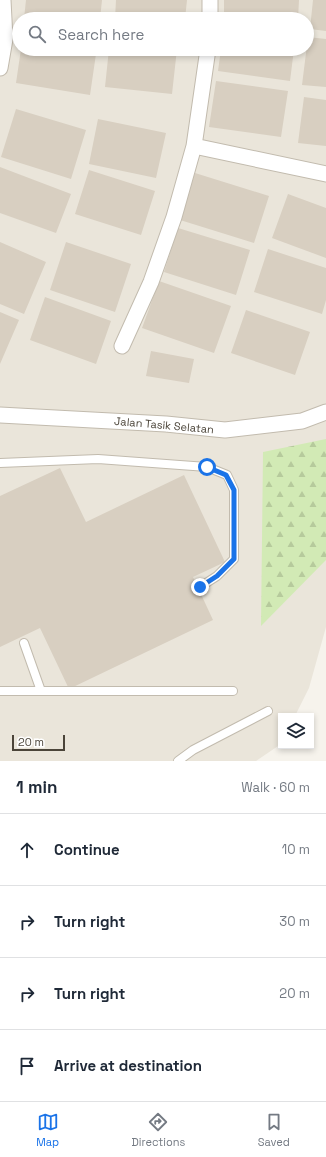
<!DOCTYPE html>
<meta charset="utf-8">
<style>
:root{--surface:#fff;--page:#f6f6f7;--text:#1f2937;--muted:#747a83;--line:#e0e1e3;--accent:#1a73e8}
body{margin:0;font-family:"Space Grotesk",sans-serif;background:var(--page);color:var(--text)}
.controls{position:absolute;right:12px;bottom:12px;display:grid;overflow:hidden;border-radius:0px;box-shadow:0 2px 6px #0003}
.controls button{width:36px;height:36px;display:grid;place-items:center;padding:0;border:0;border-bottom:1px solid var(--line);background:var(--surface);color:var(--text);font:20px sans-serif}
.scale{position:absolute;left:12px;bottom:10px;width:53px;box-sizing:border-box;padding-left:4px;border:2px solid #4b4439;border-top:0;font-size:11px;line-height:14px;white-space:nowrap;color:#4b4439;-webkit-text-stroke:3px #fff;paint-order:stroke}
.stop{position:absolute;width:12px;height:12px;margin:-9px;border:3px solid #1a73e8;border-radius:50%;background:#fff}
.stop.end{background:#1a73e8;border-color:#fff;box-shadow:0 1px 4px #0008}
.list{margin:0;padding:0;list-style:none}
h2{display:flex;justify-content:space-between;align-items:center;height:52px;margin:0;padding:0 16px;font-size:17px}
h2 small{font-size:13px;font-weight:400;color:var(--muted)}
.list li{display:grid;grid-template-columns:26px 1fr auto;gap:12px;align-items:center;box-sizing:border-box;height:72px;padding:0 16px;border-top:1px solid var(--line)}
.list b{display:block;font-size:15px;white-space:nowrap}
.list em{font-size:13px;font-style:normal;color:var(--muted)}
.icon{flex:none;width:22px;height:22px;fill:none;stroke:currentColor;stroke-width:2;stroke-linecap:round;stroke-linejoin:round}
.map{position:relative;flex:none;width:326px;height:761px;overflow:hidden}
.search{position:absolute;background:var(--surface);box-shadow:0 2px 6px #0003;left:12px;right:12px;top:12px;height:44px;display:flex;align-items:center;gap:10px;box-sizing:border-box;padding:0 14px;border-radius:22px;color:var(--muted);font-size:15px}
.sheet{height:340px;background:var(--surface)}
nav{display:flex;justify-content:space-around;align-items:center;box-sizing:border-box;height:56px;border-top:1px solid var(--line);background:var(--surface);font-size:11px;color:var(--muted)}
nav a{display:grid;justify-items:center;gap:2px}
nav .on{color:var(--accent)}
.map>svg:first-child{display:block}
</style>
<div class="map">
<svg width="326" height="761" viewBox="0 0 326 761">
<defs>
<pattern id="forest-firs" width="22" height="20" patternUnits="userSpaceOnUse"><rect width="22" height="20" fill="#d2eab5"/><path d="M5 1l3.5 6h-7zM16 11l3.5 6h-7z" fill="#b6ca9c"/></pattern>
</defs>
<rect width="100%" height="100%" fill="#f6f3ec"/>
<!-- residential -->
<path fill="#eae5da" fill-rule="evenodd" d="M 0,0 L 326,0 L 326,627 L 309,688 L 295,716 L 281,716 L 281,744 L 256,761 L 0,761 ZM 19,19 L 307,19 L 307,49 L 19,49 Z"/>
<!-- forest -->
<path fill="url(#forest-firs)" d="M 326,439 L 326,560 L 261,626 L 263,452 Z"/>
<!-- building -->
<path fill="#d8cfc1" d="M 26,0 L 102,0 L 100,19 L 24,19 Z
M 116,0 L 187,0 L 185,19 L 115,19 Z
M 224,0 L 299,0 L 298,19 L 224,18 Z
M 313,0 L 326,0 L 326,31 L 310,29 Z
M 308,37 L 326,39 L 326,87 L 302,85 Z
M 21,49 L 67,49 L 96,54 L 90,95 L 16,83 Z
M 109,49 L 177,49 L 172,94 L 105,87 Z
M 221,49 L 294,49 L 290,81 L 218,71 Z
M 216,81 L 288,91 L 281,137 L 209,127 Z
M 304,97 L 326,100 L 326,146 L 298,143 Z
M 16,109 L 86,130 L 71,179 L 1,157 Z
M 98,119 L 166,133 L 156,178 L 89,164 Z
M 0,167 L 71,194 L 56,233 L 0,213 Z
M 89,170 L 155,191 L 141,235 L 75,214 Z
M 195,173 L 269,196 L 254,243 L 180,220 Z
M 288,194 L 326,208 L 326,258 L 272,238 Z
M 178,228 L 250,250 L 236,295 L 164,272 Z
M 0,242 L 46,262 L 24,314 L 0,304 Z
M 66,242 L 131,264 L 115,312 L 50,290 Z
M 268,249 L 326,268 L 326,300 L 322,314 L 254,292 Z
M 159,281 L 231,306 L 214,353 L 142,328 Z
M 45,297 L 111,321 L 96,364 L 30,340 Z
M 246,310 L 310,332 L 295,375 L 231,353 Z
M 0,312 L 19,320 L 0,364 Z
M 151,351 L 194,359 L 189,383 L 146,376 Z
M 60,468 L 86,522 L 184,475 L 225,562 L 193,577 L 213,620 L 69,689 L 40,628 L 0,647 L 0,496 Z"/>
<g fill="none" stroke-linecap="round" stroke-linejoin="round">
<defs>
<path id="service" d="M 0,463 L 98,459 L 207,467 L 227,475 L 234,490 L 234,559 L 217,576 L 200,587
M 24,643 L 41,691
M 0,691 L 233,691
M 178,761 L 193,750 L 268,711"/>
<path id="minor" d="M 210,19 L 210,0
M 0,68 L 5,39 L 3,0
M 194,146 L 326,174
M 122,346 L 151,282 L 174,217 L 194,146 L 208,49
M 0,415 L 166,424 L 225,430 L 302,421 L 326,412"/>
</defs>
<!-- service casing -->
<use href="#service" stroke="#c2bbae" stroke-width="10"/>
<!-- minor casing -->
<use href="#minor" stroke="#c2bbae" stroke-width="17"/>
<!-- service -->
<use href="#service" stroke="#fff" stroke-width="8"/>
<!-- minor -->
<use href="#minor" stroke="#fff" stroke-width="15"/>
</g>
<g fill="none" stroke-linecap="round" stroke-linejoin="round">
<!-- route -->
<path stroke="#1a73e8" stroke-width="5" d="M 200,587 L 217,576 L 234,559 L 234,490 L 226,475 L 207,467"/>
</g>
<g text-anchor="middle" stroke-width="4" stroke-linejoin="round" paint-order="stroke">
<!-- street labels -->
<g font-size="11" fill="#4b4439" stroke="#fff">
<text transform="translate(164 425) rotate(5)" y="4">Jalan Tasik Selatan</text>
</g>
</g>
</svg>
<div class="controls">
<button><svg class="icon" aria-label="layers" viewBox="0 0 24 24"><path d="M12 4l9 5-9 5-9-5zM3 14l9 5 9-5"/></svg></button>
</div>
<div class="scale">20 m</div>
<div class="stop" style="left:207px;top:467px"></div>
<div class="stop end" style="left:200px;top:587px"></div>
<div class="search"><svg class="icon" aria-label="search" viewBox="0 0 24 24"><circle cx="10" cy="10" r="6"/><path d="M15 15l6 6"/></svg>Search here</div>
</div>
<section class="sheet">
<h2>1 min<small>Walk · 60 m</small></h2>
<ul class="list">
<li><svg class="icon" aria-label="ahead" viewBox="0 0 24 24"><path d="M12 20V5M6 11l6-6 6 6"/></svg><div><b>Continue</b></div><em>10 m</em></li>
<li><svg class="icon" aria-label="right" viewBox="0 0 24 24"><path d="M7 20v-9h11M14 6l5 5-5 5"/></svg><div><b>Turn right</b></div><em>30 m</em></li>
<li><svg class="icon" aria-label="right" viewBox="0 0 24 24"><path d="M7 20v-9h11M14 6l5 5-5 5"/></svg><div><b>Turn right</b></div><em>20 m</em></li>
<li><svg class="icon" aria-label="arrive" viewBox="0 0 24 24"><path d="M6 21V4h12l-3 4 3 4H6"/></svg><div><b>Arrive at destination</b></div></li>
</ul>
</section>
<nav>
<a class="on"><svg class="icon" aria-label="map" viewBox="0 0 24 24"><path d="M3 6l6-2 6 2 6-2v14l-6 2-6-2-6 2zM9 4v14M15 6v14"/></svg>Map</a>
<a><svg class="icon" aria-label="directions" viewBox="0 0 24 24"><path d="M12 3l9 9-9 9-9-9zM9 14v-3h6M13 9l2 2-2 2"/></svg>Directions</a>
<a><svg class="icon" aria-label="saved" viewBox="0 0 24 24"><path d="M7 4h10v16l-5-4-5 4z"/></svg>Saved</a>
</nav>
